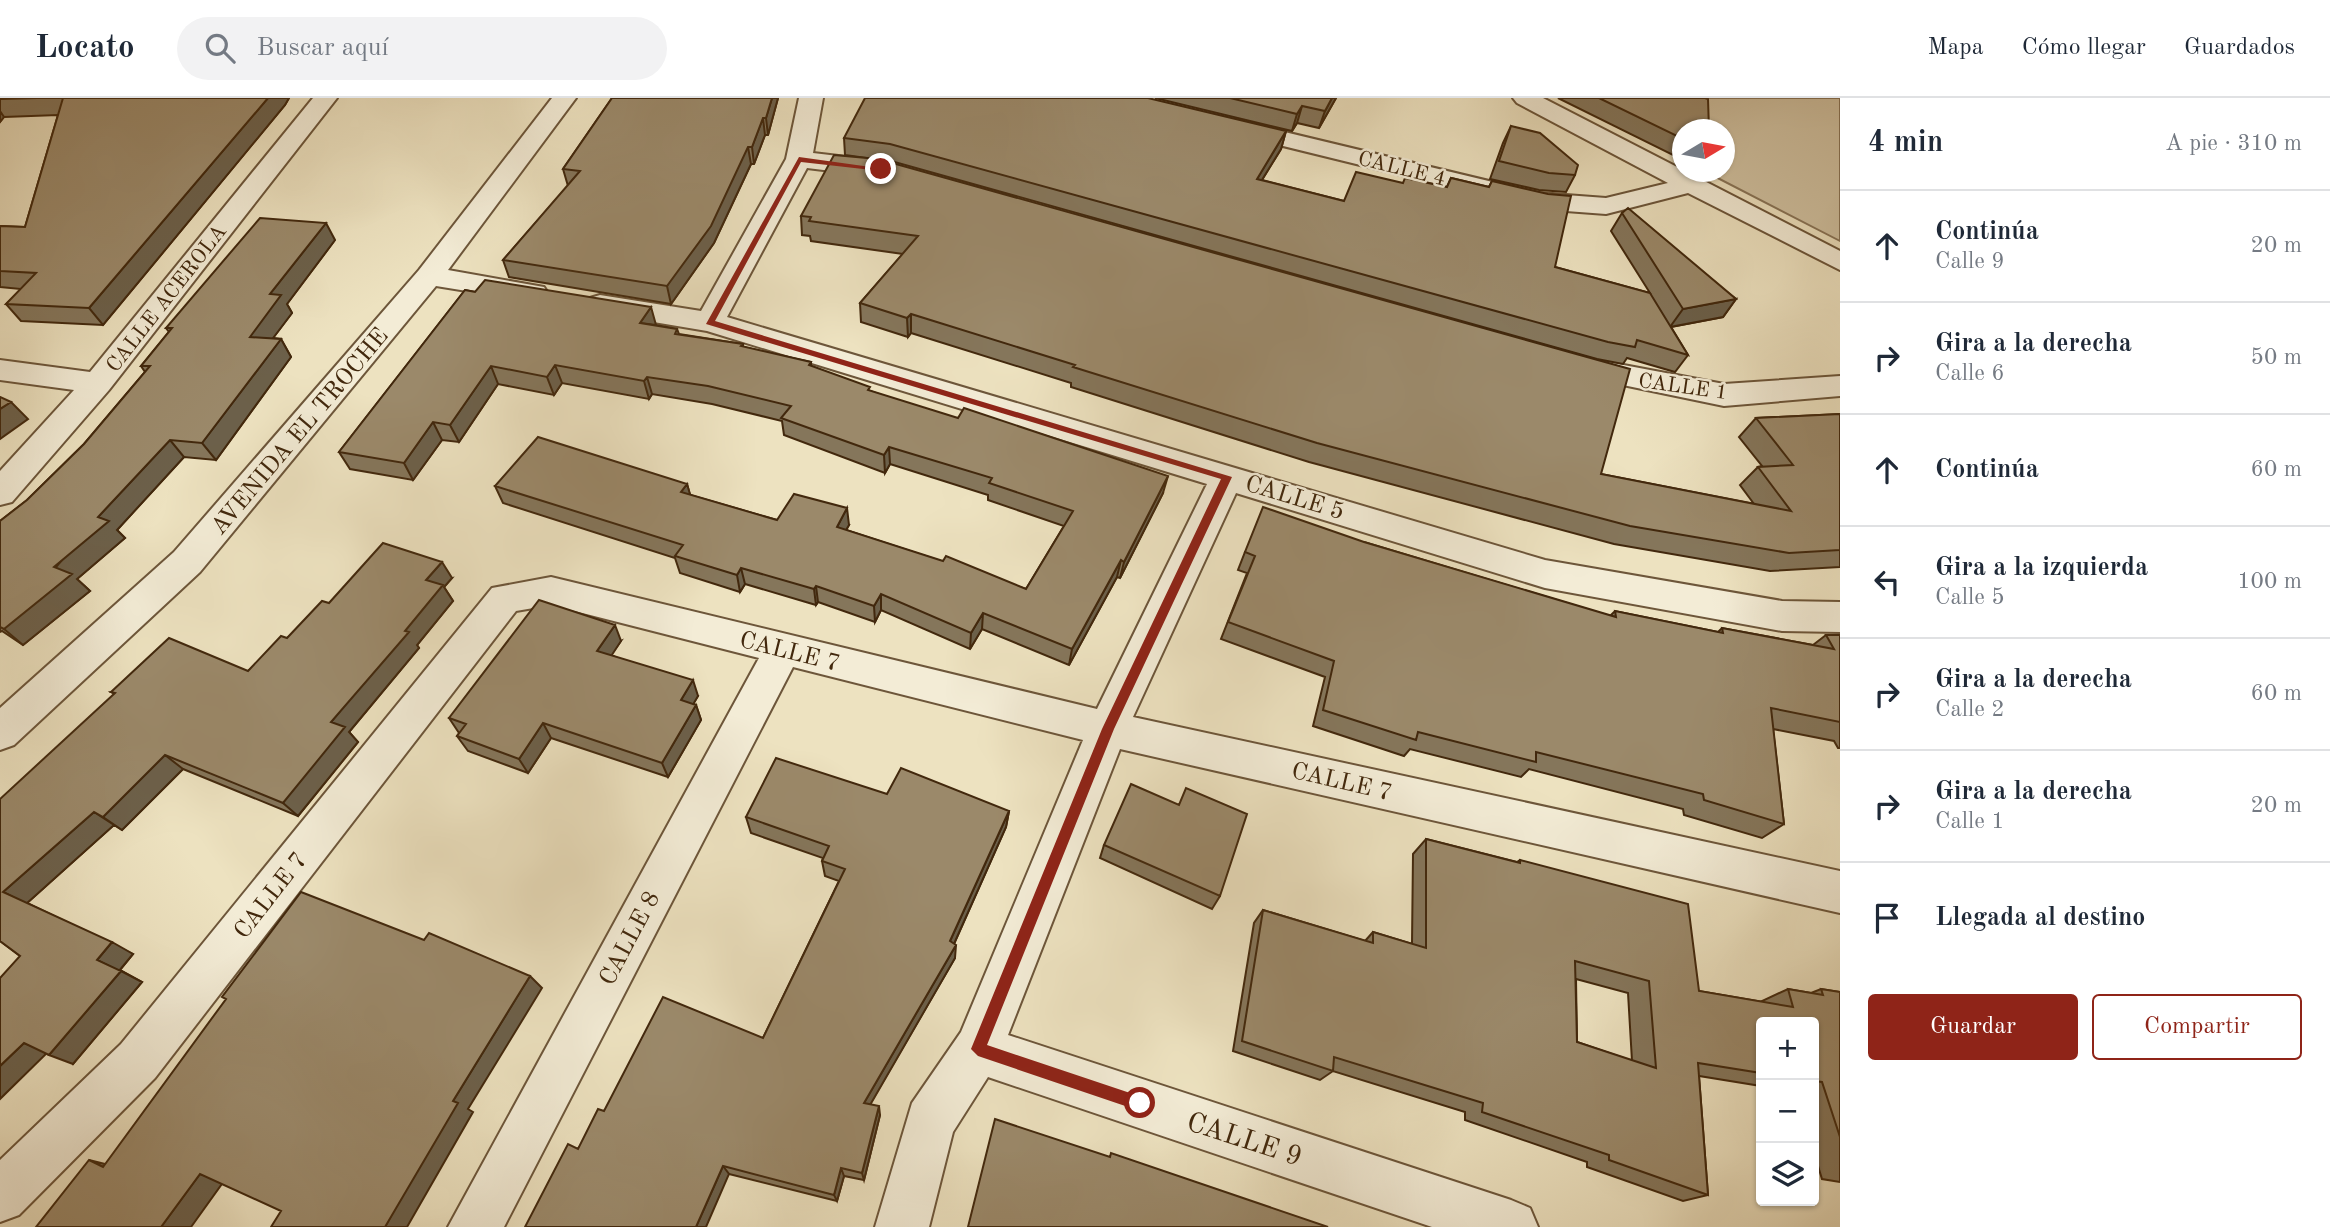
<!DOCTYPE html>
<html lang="es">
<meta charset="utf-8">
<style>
:root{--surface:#fff;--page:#f2f2f3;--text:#1f2937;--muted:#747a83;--line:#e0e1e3;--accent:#8f2418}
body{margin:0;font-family:"Old Standard TT",serif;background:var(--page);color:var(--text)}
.controls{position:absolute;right:21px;bottom:21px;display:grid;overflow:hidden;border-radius:7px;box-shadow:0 2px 5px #0004}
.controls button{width:63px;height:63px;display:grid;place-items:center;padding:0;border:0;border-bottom:2px solid var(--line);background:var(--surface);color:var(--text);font:35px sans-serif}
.compass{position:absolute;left:1672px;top:21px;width:63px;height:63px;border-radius:50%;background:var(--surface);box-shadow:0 2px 5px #0004;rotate:80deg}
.stop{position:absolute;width:21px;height:21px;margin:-16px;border:5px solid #8f2418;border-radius:50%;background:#fff}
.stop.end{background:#8f2418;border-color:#fff;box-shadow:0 2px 7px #0008}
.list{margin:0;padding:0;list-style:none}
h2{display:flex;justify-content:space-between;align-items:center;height:91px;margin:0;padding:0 28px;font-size:30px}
h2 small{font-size:23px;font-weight:400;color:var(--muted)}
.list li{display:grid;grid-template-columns:46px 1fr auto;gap:21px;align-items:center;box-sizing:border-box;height:112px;padding:0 28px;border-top:2px solid var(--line)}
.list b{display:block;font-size:26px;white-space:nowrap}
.list p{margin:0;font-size:23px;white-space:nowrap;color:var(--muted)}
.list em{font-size:23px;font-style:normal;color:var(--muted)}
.actions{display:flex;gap:14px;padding:21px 28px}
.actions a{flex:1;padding:16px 0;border:2px solid var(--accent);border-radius:7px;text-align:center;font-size:24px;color:var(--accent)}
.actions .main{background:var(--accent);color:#fff}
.icon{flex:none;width:38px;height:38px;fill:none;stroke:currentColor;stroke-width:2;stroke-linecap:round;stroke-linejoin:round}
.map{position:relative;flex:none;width:1840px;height:1129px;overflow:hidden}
header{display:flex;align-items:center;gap:42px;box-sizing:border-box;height:98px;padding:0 35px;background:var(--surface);border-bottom:2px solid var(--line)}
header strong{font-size:33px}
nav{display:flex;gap:38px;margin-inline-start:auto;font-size:24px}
.search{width:490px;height:63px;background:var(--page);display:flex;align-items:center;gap:18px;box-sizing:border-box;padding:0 24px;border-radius:38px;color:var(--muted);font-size:26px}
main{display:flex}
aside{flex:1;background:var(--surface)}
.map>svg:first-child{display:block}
</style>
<header>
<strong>Locato</strong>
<div class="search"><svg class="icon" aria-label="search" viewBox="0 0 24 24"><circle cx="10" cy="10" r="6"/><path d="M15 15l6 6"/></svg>Buscar aquí</div>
<nav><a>Mapa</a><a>Cómo llegar</a><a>Guardados</a></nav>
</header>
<main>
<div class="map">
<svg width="1840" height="1129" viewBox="0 0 1840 1129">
<rect width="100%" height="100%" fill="#ede2c0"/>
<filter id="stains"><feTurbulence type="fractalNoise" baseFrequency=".00286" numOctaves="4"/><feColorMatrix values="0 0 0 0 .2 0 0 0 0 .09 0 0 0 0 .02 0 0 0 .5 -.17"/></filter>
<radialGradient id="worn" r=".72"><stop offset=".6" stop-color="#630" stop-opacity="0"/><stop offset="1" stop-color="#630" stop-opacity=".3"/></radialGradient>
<!-- green -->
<path fill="#d0c2a2" stroke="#897558" stroke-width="2" d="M 1701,0 L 1840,0 L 1840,143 L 1706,74 L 1724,74 L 1724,32 L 1702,31 Z"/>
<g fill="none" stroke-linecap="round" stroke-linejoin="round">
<defs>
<path id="minor" d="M 313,0 L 337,0 L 109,292 L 12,404 L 0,407 L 0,373 L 74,292 L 0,282 L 0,262 L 90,274 Z
M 552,0 L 576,0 L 448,172 L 544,189 L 548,195 L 544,201 L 534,204 L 436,188 L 200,474 L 14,647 L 0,652 L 0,610 L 174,454 L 419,172 Z
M 799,0 L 823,0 L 813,55 L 881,63 L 890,66 L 894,71 L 890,76 L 881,79 L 807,70 L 727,219 L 1545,462 L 1782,503 L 1840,504 L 1840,534 L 1782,533 L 1545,490 L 1236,395 L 1133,619 L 1840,773 L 1840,815 L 1120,651 L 1008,937 L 1511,1102 L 1530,1110 L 1538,1129 L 1432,1129 L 988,979 L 953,1034 L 929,1129 L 875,1129 L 912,1005 L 961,934 L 1083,642 L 793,569 L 504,1129 L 448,1129 L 759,560 L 551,507 L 516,513 L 155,980 L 19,1117 L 0,1124 L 0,1062 L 121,946 L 492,490 L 551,479 L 1097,611 L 1207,386 L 707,233 L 600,215 L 590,212 L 585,206 L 590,200 L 600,197 L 701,213 L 786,61 Z
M 1513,0 L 1543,0 L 1840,153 L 1840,172 L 1688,95 L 1606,116 L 1539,111 L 1226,34 L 1223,29 L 1226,24 L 1235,22 L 1539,95 L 1606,100 L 1668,85 L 1517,5 Z
M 1576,258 L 1724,286 L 1840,278 L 1840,298 L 1724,308 L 1565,275 L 1561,268 L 1565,261 Z"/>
</defs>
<!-- minor casing -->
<use href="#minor" stroke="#6d563a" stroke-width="4"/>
<!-- minor -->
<use href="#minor" fill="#f3ecd6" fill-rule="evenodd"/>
</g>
<!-- wall -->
<path fill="#85765b" stroke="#42280d" stroke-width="2" fill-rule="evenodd" d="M 0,0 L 289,0 L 285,7 L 103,227 L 21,223 L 6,206 L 21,191 L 0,189 L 0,128 L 25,129 L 58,17 L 4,19 L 0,24 Z
M 612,0 L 778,0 L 768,37 L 765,37 L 754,66 L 751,66 L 714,145 L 671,206 L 509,179 L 503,162 L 568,88 L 563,71 Z
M 1155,0 L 1336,0 L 1319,30 L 1297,25 L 1292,33 Z
M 1558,0 L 1705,0 L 1683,32 L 1683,62 Z
M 1511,28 L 1575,77 L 1566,94 L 1539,92 L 1490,81 L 1503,45 Z
M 1286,33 L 1281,51 L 1262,82 L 1344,103 L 1403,85 L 1447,89 L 1451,80 L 1489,89 L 1492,83 L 1555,169 L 1650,195 L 1611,133 L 1622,115 L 1736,201 L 1723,219 L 1671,229 L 1688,257 L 1675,274 L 1627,260 L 1623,266 L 1597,261 L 891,63 L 879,62 L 1601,376 L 1754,406 L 1740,387 L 1758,369 L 1762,368 L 1739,339 L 1756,320 L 1840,316 L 1840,469 L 1770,473 L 1614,446 L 1309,364 L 1071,289 L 1071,285 L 911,235 L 908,239 L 861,224 L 860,205 L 903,156 L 811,143 L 810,138 L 802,137 L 801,118 L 873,61 L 845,57 L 844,40 Z
M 335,142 L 287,206 L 292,215 L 273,240 L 281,241 L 291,259 L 216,362 L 184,359 L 117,432 L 125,440 L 77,481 L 90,493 L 23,547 L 2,533 L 0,534 L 0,423 L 27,402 L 84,346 L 145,274 L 141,268 L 169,234 L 166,230 Z
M 465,192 L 677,231 L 679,236 L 743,246 L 743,249 L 811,264 L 811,268 L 870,293 L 1163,395 L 1120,480 L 1117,479 L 1069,567 L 982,531 L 970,551 L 881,512 L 875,524 L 818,504 L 816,507 L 745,486 L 740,494 L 680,475 L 675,460 L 503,405 L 495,388 L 687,386 L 690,397 L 777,422 L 849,427 L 846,432 L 1026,491 L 1064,428 L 988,402 L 988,397 L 890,366 L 885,375 L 784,337 L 782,323 L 712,306 L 652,296 L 649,301 L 562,285 L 554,297 L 498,286 L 459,344 L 442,342 L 413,382 L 350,371 L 339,354 Z
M 1364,444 L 1610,518 L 1615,513 L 1718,534 L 1722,530 L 1813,547 L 1826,537 L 1840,537 L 1840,650 L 1838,650 L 1834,643 L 1773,631 L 1784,726 L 1762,740 L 1684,717 L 1683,711 L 1529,671 L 1521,679 L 1410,651 L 1404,658 L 1313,628 L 1325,579 L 1221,541 L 1247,475 L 1238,472 L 1245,454 Z
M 452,480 L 444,489 L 453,503 L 417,547 L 419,550 L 349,634 L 358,644 L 298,718 L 183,671 L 122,732 L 114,727 L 27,805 L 133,856 L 120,872 L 142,884 L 73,966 L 20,858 L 0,843 L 115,596 L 111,594 L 248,573 L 329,505 Z
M 621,543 L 611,557 L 698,598 L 693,606 L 696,607 L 701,622 L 668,679 L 551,640 L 528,675 L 468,653 L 457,638 L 459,635 L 449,620 Z
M 887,696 L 1009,713 L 1006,729 L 954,846 L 955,860 L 870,1006 L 880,1017 L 864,1082 L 844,1078 L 837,1103 L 729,1076 L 578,1051 L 604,1013 L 763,940 L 839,783 L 825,778 L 822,763 L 823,760 L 751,735 L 746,719 Z
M 1179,707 L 1220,798 L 1212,811 L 1100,760 L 1104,747 Z
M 1426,741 L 1517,764 L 1520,762 L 1699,893 L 1763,904 L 1762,903 L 1788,891 L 1811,895 L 1821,891 L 1840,894 L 1840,1084 L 1822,1081 L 1814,1055 L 1814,924 L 1761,924 L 1761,988 L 1699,978 L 1708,1097 L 1683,1103 L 1587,1069 L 1587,1064 L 1465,1022 L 1465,1014 L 1333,973 L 1320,982 L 1233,953 L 1254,825 L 1263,812 L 1365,843 L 1373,834 L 1412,846 L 1413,756 ZM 1576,881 L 1628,895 L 1632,963 L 1577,944 Z"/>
<!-- shaded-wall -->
<path fill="#6c604a" stroke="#42280d" stroke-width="2" d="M 268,0 L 289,0 L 285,7 L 103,227 L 89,210 Z
M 772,0 L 778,0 L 768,37 L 766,20 Z
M 1332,0 L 1336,0 L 1319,30 L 1325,13 Z
M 1302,8 L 1297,25 L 1292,33 L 1297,16 Z
M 0,13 L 4,19 L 0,24 Z
M 763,20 L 765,37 L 754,66 L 752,49 Z
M 1286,33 L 1281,51 L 1252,98 L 1257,81 Z
M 748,49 L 751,66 L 714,145 L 671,206 L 667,188 Z
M 326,125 L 335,142 L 287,206 L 292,215 L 261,256 L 250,239 L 270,196 Z
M 1736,201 L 1723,219 L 1670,229 L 1683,211 Z
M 651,209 L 656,227 L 640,225 Z
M 911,216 L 911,235 L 908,239 L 907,220 Z
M 281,241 L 291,259 L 216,362 L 202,345 Z
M 555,267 L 562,285 L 554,297 L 547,279 Z
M 491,268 L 498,286 L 459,344 L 450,327 Z
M 647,279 L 652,296 L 649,301 L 644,283 Z
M 11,304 L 28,321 L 0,341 L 0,311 Z
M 433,324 L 442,342 L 413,382 L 404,365 Z
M 170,342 L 184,359 L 117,432 L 125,440 L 77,481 L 90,493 L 23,547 L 4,531 L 98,419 Z
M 889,349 L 890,366 L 885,375 L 884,357 Z
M 1168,378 L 1163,395 L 1120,480 L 1124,464 Z
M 687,386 L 692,403 L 681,394 Z
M 847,410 L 849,427 L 838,446 L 837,429 Z
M 1121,462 L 1117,479 L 1069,567 L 1072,551 Z
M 442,464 L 452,480 L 444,489 L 453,503 L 417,547 L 419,550 L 349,634 L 358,644 L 298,718 L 283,705 L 331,624 L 405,533 L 426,482 Z
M 741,470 L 745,486 L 740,494 L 737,477 Z
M 816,488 L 818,504 L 816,507 L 814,491 Z
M 881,496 L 881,512 L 875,524 L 874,508 Z
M 983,515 L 982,531 L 970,551 L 971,535 Z
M 615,527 L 621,543 L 604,569 L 597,553 Z
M 693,582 L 698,598 L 687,617 L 681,602 Z
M 696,607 L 701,622 L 668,679 L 662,665 Z
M 543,625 L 551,640 L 528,675 L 519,661 Z
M 165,657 L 183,671 L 122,732 L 103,719 Z
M 1009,713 L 1006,729 L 949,857 L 950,843 Z
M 94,714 L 114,727 L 26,806 L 3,794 Z
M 112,844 L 133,856 L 119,873 L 97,862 Z
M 956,847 L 955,860 L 866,1014 L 864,1005 Z
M 121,873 L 142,884 L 73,966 L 49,957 Z
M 530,878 L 542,890 L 468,1011 L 473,1014 L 407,1129 L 385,1129 L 453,1003 Z
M 24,945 L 48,954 L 0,1001 L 0,968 Z
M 879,1008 L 880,1017 L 864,1082 L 862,1075 Z
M 89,1062 L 117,1069 L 103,1069 Z
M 723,1068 L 729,1076 L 706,1129 L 696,1129 Z
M 841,1070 L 844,1078 L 837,1103 L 834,1097 Z
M 200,1076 L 224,1083 L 191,1129 L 161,1129 Z"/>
<!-- building -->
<path fill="#9b896a" stroke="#42280d" stroke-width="2" fill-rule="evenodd" d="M 0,0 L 37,0 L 0,1 Z
M 63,0 L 268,0 L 89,210 L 6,206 L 36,175 L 0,173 L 0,128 L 25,129 Z
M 612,0 L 772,0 L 766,20 L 763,20 L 752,49 L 748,49 L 711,128 L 667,188 L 503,162 L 580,73 L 563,71 Z
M 865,0 L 1148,0 L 1286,33 L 1257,81 L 1344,103 L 1356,74 L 1403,85 L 1405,80 L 1447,89 L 1451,80 L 1489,89 L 1492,83 L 1548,96 L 1571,98 L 1555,169 L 1650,195 L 1688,257 L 1637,242 L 1635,249 L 1608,244 L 890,46 L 844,40 Z
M 1230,0 L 1332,0 L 1325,13 L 1302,8 L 1297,16 Z
M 1599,0 L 1705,0 L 1708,1 L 1709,32 L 1683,32 L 1683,41 Z
M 1511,28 L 1540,35 L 1578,67 L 1575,77 L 1549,75 L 1499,63 Z
M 834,57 L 878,61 L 1630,271 L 1601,376 L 1791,413 L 1758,369 L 1793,367 L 1756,320 L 1840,316 L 1840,452 L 1789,455 L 1630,428 L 1317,345 L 1073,269 L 1075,267 L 911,216 L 907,220 L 860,205 L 918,138 L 809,123 L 811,119 L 801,118 Z
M 1628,110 L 1736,201 L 1683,211 L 1622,115 Z
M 260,120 L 326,125 L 270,196 L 281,197 L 250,239 L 281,241 L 202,345 L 170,342 L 98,419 L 109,423 L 54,469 L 72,476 L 4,531 L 0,529 L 0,423 L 27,402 L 84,346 L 150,268 L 141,268 L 172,230 L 166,230 Z
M 485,182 L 651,209 L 640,225 L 677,231 L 675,236 L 743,246 L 741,248 L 811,264 L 809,267 L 870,289 L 868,292 L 958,320 L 964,310 L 1168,378 L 1124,464 L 1121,462 L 1072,551 L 983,515 L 971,535 L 881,496 L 874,508 L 816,488 L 814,491 L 741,470 L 737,477 L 675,458 L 683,447 L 495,388 L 538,339 L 687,386 L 681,394 L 777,422 L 794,396 L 847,410 L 837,429 L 943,463 L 946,458 L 1026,491 L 1073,413 L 989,385 L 992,380 L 889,349 L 884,357 L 781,320 L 791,308 L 708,288 L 647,279 L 644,283 L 555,267 L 547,279 L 491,268 L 450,327 L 433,324 L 404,365 L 339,354 L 465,192 L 475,194 Z
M 0,299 L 11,304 L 0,311 Z
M 1263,409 L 1364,444 L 1616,519 L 1615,513 L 1723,535 L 1722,530 L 1834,551 L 1826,537 L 1840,537 L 1840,624 L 1771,610 L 1784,726 L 1704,702 L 1703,696 L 1536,654 L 1536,664 L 1418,634 L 1416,642 L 1323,612 L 1334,563 L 1228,524 L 1255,458 L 1245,454 Z
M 383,445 L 442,464 L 426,482 L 443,487 L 405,533 L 409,534 L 331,624 L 345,629 L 283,705 L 165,657 L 103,719 L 94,714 L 3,794 L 112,844 L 97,862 L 121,873 L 49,957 L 24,945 L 0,968 L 0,880 L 20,858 L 0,843 L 0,701 L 115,595 L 111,594 L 169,540 L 248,573 L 281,538 L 287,540 L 322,503 L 329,505 Z
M 539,502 L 615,527 L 597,553 L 693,582 L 681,602 L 696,607 L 662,665 L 543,625 L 519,661 L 457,638 L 466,626 L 449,620 Z
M 776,660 L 887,696 L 901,670 L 1009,713 L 950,843 L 956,847 L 864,1005 L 879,1008 L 862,1075 L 841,1070 L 834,1097 L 723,1068 L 696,1129 L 525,1129 L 568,1046 L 578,1051 L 598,1011 L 604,1013 L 663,899 L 763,940 L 845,771 L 822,763 L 829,748 L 746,719 Z
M 1131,686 L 1179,707 L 1186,690 L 1247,716 L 1220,798 L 1104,747 Z
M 1426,741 L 1520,765 L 1520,762 L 1688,806 L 1699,893 L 1793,909 L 1788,891 L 1823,897 L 1821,891 L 1840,894 L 1840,1039 L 1822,984 L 1814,983 L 1814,924 L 1761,924 L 1761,975 L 1698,965 L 1708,1097 L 1609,1062 L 1609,1057 L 1482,1014 L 1483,1005 L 1334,959 L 1333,973 L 1242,943 L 1263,812 L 1373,845 L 1373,834 L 1426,850 ZM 1575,863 L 1649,883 L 1656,970 L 1577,944 Z
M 301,794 L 424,842 L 429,835 L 530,878 L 453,1003 L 458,1005 L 385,1129 L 271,1129 L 281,1113 L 200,1076 L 161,1129 L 36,1129 L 89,1062 L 103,1069 L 226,901 L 222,899 Z
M 995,1021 L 1110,1059 L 1111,1055 L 1328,1129 L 968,1129 Z"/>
<!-- route -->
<path fill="#8f2418" d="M 799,59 L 885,71 L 881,73 L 801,64 L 715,223 L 1232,379 L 1114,631 L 987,947 L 1145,1000 L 1145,1011 L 1140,1013 L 978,958 L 971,951 L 1102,631 L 1221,381 L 706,226 Z"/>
<g text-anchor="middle" stroke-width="5" stroke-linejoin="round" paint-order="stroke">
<!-- far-street labels -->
<g font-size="21" fill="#42280d" stroke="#f3ecd6">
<text transform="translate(1402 70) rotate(14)" y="7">CALLE 4</text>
<text transform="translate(166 200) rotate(-52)" y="7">CALLE ACEROLA</text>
<text transform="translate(1683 288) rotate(8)" y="7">CALLE 1</text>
</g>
<!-- street labels -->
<g font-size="24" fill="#42280d" stroke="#f3ecd6">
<text transform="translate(299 333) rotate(-50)" y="8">AVENIDA EL TROCHE</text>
<text transform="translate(1295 399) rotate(17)" y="8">CALLE 5</text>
<text transform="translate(790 553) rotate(14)" y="8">CALLE 7</text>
<text transform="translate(1342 683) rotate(13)" y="8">CALLE 7</text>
<text transform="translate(270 797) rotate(-52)" y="8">CALLE 7</text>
<text transform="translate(629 840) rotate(-62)" y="8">CALLE 8</text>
</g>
<!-- near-street labels -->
<g font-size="28" fill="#42280d" stroke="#f3ecd6">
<text transform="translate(1245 1040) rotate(18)" y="10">CALLE 9</text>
</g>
</g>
<rect width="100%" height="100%" filter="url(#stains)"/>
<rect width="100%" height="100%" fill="url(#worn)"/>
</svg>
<div class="controls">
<button>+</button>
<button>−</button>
<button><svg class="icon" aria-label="layers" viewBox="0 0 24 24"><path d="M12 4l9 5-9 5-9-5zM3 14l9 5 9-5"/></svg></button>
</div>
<svg class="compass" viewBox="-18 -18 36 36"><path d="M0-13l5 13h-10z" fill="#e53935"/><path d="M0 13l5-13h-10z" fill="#747a83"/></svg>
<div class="stop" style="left:1140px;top:1005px"></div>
<div class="stop end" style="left:881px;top:71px"></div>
</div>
<aside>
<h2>4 min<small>A pie · 310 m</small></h2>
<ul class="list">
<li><svg class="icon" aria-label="ahead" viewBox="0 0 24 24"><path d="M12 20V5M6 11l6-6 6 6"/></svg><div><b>Continúa</b><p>Calle 9</p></div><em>20 m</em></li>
<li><svg class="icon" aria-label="right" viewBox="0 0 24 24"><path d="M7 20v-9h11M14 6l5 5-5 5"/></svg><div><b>Gira a la derecha</b><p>Calle 6</p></div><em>50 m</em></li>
<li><svg class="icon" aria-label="ahead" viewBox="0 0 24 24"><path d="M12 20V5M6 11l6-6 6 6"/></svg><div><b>Continúa</b></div><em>60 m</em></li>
<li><svg class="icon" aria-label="left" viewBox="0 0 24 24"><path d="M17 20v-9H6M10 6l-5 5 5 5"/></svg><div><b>Gira a la izquierda</b><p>Calle 5</p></div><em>100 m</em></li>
<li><svg class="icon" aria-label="right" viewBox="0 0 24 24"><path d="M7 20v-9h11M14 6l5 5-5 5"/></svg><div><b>Gira a la derecha</b><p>Calle 2</p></div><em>60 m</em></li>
<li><svg class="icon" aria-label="right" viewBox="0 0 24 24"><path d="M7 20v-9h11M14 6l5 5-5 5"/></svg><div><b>Gira a la derecha</b><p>Calle 1</p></div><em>20 m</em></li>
<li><svg class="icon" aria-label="arrive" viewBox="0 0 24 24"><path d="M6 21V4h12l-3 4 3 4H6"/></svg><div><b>Llegada al destino</b></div></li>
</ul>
<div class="actions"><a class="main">Guardar</a><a>Compartir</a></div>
</aside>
</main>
